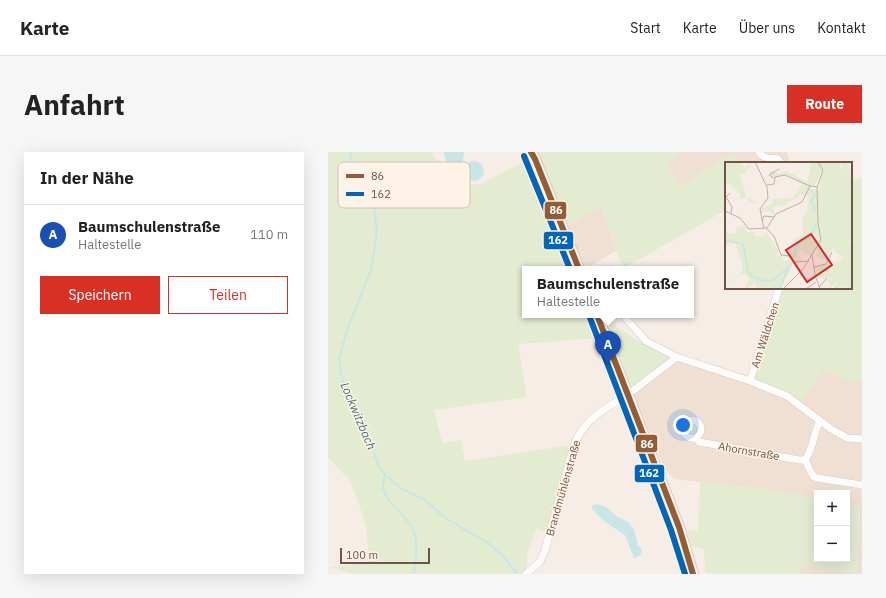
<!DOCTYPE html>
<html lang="de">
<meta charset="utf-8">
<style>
:root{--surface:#fff;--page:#f6f6f6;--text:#222;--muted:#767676;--line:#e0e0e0;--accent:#d93025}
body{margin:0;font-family:"IBM Plex Sans",sans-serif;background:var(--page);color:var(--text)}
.controls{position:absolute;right:12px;bottom:12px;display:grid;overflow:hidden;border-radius:0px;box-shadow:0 4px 16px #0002}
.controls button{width:36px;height:36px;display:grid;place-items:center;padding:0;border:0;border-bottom:1px solid var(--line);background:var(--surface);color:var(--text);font:20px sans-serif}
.scale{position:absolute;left:12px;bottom:10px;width:90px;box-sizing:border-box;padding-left:4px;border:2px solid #715348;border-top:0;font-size:11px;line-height:14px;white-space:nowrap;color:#715348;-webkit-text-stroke:3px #fff2e6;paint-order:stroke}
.you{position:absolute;left:355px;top:273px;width:14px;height:14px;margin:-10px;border:3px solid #fff;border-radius:50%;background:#1a73e8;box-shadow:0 0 0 6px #1a73e833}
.badge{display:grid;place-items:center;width:26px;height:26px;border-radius:50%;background:var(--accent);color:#fff;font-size:13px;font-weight:700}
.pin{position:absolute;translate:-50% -33px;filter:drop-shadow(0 1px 2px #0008)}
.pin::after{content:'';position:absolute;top:21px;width:14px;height:12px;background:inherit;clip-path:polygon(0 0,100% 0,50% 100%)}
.popup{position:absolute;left:194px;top:114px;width:172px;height:52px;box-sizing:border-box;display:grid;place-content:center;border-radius:0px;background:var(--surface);filter:drop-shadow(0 1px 3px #0005);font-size:13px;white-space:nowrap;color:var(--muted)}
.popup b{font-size:15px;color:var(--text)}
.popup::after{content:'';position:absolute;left:50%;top:100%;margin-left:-8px;border:8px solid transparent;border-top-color:var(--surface)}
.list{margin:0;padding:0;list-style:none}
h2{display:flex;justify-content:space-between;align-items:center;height:52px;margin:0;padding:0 16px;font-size:17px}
h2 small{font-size:13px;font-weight:400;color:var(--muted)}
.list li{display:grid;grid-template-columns:26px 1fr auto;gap:12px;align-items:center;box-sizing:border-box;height:60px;padding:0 16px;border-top:1px solid var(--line)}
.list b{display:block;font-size:15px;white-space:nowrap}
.list p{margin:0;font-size:13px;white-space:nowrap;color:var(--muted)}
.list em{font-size:13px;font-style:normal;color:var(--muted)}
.actions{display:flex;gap:8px;padding:12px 16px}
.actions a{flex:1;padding:9px 0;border:1px solid var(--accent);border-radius:0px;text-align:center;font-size:14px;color:var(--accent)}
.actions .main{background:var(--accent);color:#fff}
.map{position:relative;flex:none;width:534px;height:422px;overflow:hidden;border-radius:0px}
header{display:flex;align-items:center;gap:24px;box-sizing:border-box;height:56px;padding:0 20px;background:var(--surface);border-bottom:1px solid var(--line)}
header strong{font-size:19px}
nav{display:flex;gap:22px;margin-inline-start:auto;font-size:14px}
.intro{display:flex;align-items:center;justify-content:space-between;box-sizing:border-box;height:96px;padding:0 24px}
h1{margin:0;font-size:28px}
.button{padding:10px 18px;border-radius:0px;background:var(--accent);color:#fff;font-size:14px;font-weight:700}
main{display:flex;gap:24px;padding:0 24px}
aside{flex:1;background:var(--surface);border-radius:0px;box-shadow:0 4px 16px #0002}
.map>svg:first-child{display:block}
</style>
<header>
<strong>Karte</strong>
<nav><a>Start</a><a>Karte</a><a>Über uns</a><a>Kontakt</a></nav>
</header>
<div class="intro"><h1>Anfahrt</h1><a class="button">Route</a></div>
<main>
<aside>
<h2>In der Nähe<small></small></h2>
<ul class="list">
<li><span class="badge" style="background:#1a4fb4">A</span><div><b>Baumschulenstraße</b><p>Haltestelle</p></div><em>110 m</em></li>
</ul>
<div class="actions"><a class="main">Speichern</a><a>Teilen</a></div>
</aside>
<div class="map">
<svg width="534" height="422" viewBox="0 0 534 422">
<rect width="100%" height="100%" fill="#f6eee6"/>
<!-- residential -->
<path fill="#efe0d3" d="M 354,0 L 459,0 L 462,11 L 410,11 L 404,1 L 352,35 L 338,13 Z
M 273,54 L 288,99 L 257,117 L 254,117 L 238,74 Z
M 351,207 L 422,229 L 496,218 L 523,229 L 534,230 L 534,422 L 471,422 L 473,412 L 529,421 L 532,355 L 519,353 L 519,341 L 489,341 L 489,347 L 436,337 L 346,327 L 335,314 L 306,242 Z"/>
<!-- green -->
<path fill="#e3ebd1" d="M 0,0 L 106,0 L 104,3 L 138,33 L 152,32 L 203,6 L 247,117 L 197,117 L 197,163 L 264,163 L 272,186 L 190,192 L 199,245 L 106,258 L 114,291 L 133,288 L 137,309 L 244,293 L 219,380 L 208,377 L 199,403 L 199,422 L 25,422 L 1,415 L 18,414 L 41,409 L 38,373 L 23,330 L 0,305 Z
M 206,0 L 354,0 L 338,13 L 352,35 L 404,1 L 410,11 L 398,11 L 398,58 L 296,116 L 288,99 L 273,54 L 235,75 Z
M 534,25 L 534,230 L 523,229 L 496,218 L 470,252 L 422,229 L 451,136 L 523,136 L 523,29 Z
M 274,165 L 308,188 L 338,202 L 342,204 L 341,209 L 306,235 L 298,224 L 297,217 L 286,189 L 280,182 Z
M358 277a6 6 0 1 1 12 0a6 6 0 1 1-12 0Z
M 372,330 L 436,337 L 489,347 L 489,407 L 519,407 L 519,353 L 532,355 L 529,421 L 473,412 L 471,422 L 390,422 L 377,420 L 376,397 L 364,394 L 359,378 L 370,379 Z"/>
<!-- water -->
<path fill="#c8e6e5" d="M 116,0 L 136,0 L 135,8 L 131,12 L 123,12 L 118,9 Z
M136 19a10 10 0 1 1 20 0a10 10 0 1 1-20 0Z
M 269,352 L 278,355 L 287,363 L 300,370 L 306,378 L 310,393 L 314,398 L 312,404 L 306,406 L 297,383 L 276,369 L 264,357 L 264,353 Z"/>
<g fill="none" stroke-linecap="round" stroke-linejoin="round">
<!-- stream -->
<path stroke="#c8e6e5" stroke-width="2" d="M 22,0 L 24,12 L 31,25 L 45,48 L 49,79 L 43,118 L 19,178 L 11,207 L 15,231 L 39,278 L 50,313 L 57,323 L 74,337 L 95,347 L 119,367 L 160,391 L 175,403 L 189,422
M 57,323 C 56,327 55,332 55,335 C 58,352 76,361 84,375 C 91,389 88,407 86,421"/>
<defs>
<path id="minor" d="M 431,0 C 435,7 443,6 450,7 L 453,11
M 295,163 L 318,189 L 349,205 L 422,229 L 459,244 L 503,277 L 519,286 L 534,287
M 422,229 L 451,136
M 306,238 L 349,205
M355 277a9 9 0 1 1 18 0a9 9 0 1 1-18 0Z
M 368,286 L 371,290 L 471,308 L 477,308 C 486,296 485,282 492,269
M 477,308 L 485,324 L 489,326 L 534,333
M 198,422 L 212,410 L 217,398 L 247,290 C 259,266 277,256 300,243"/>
<path id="secondary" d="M 203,0 L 207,7 L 251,117
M 269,163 L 351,375 L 365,422"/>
</defs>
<!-- minor casing -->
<use href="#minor" stroke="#d7cbc4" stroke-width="8"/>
<!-- secondary casing -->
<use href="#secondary" stroke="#d6cac3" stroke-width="12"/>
<!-- minor -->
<use href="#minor" stroke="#fefcfb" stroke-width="7"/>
<!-- secondary -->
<use href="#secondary" stroke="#fefcfb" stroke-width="10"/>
<defs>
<path id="bus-1" d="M 203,0 L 207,7 L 251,117
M 269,163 L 351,375 L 365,422"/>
<path id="bus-2" d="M 196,4 L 242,117
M 262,166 L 343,378 L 357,422"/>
</defs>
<!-- bus-1 casing -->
<use href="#bus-1" stroke="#fff2e6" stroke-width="9"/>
<!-- bus-2 casing -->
<use href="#bus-2" stroke="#fff2e6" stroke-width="9"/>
<!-- bus-1 -->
<use href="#bus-1" stroke="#935e36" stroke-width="6"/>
<!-- bus-2 -->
<use href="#bus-2" stroke="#0065bd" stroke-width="6"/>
</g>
<g text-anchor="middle" stroke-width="3" stroke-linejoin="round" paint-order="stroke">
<!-- street labels -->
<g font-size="11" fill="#715348" stroke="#fff2e6">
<text transform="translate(437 183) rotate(-72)" y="4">Am Wäldchen</text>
<text transform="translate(421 299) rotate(10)" y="4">Ahornstraße</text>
<text transform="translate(235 336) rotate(-74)" y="4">Brandmühlenstraße</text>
</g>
<!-- water labels -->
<g font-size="12" font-style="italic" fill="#3c7377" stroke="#fff2e6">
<text transform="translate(30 264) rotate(67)" y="4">Lockwitzbach</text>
</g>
</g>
<!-- overview -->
<g transform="translate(397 10)">
<rect width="127" height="127" fill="#f6eee6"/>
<path d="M 0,0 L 16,0 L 20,6 L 27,0 L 25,6 L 20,9 L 23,10 L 15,13 L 21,35 L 31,40 L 30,43 L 21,36 L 15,37 L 15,32 L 5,22 L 0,24 ZM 87,0 L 114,0 L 119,13 L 116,0 L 127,0 L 123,4 L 127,9 L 127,76 L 124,80 L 127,83 L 127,127 L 121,125 L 116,127 L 117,123 L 113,127 L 108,127 L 113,120 L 106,124 L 103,119 L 105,115 L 96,116 L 93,109 L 90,109 L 89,105 L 101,102 L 107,105 L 111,99 L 114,100 L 117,94 L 111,91 L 108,86 L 103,93 L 98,92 L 102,95 L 100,98 L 91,94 L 93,90 L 91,88 L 86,95 L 75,88 L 73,92 L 78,98 L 69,100 L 55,127 L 31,127 L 31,121 L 20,127 L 24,117 L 19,111 L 3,122 L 0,122 L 0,118 L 3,121 L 15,113 L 18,106 L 10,81 L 1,83 L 0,67 L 4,72 L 11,71 L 11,66 L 20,64 L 23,67 L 20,70 L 30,70 L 29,73 L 38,75 L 41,70 L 53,88 L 51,95 L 56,93 L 59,99 L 66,98 L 62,88 L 66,89 L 70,77 L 78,73 L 77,57 L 82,49 L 84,35 L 78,32 L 59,43 L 48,45 L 50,53 L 44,49 L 36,50 L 36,47 L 48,41 L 48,37 L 67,36 L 78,23 L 62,13 L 50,15 L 44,13 L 45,11 L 48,9 L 54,12 L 62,9 L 82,20 ZM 97,7 L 95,28 L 83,27 L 92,20 Z" fill="#e3ebd1" fill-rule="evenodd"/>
<path fill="none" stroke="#c8e6e5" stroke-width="2" d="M 85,27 L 90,33 L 86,39 L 90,48M 0,78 L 18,82 L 23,110 L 27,114 L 39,119 L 48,118 L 63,106M 69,97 L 70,87 L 74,81 L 85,76 L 91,62M 55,127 L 62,108 L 68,100"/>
<path fill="none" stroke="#c1b0a7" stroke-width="1" d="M 30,0 L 42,25 L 43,36 L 35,47 L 39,67M 49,16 L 44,13 L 54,7M 42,23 L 49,22 L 50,15 L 60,13 L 85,24 L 93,25M 5,31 L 1,35 L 7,45 L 6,52M 0,49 L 15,56 L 24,67 L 42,66 L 51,52 L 77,40 L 85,24M 37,59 L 39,54 L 49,55M 41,66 L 49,74 L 56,93 L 64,94 L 70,100 L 84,99M 87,93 L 90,113 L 95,127M 89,105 L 101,102 L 107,90M 94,125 L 102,116M 58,127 L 78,107 L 96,78 L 93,61 L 92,26 L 98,8 L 93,0M 81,127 L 91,120"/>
<path fill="#d62828" fill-opacity="0.15" stroke="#d62828" stroke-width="2" d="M 86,72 L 107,103 L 82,120 L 61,88 Z"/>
<rect width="127" height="127" fill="none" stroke="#715348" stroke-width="2"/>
</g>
<!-- legend -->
<rect x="10" y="10" width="132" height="46" rx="6" fill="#fff2e6" stroke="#d4c2b7" stroke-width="1"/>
<rect x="18" y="22" width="18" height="4" fill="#935e36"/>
<rect x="18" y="40" width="18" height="4" fill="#0065bd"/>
<g font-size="11" fill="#715348">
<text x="43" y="28">86</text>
<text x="43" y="46">162</text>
</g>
<g stroke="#fff2e6" stroke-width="1.5">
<rect x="216" y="49" width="23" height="19" rx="4" fill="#935e36"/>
<rect x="215" y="79" width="31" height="19" rx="4" fill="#0065bd"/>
<rect x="307" y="282" width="23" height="19" rx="4" fill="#935e36"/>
<rect x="306" y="312" width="31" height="19" rx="4" fill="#0065bd"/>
</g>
<g font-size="11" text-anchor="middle" font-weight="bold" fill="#fff">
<text x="228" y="62">86</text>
<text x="230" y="92">162</text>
<text x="319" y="296">86</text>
<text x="321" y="325">162</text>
</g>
</svg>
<div class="controls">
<button>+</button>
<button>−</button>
</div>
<div class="scale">100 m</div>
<div class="you"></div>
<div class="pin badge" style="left:280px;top:212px;background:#1a4fb4">A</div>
<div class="popup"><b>Baumschulenstraße</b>Haltestelle</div>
</div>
</main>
